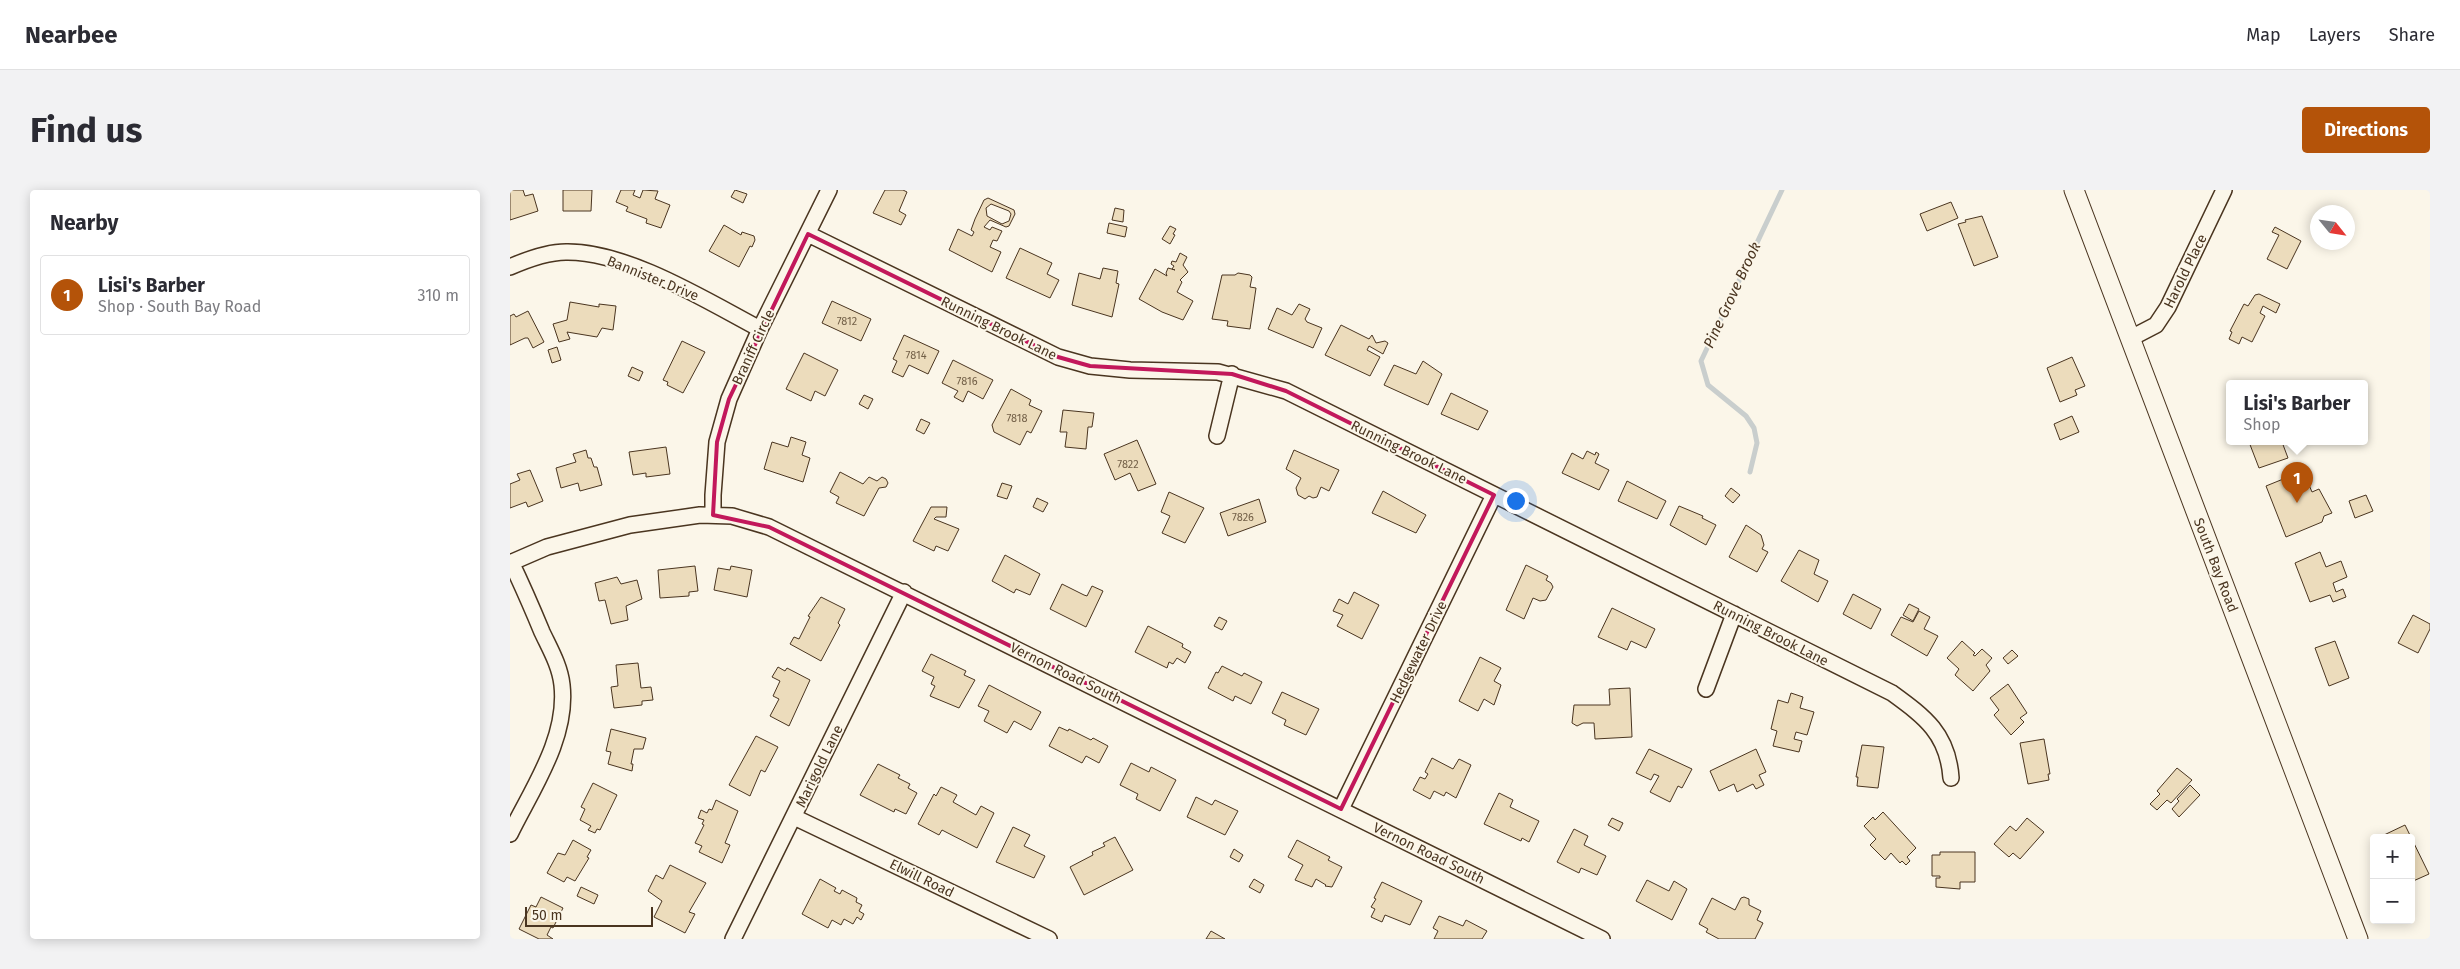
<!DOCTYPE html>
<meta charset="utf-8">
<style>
:root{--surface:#fff;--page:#f2f2f3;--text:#2b2b33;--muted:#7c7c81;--line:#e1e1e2;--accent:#b45309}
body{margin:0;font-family:"Fira Sans",sans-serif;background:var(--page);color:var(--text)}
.controls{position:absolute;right:15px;bottom:15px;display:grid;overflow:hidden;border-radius:5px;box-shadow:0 2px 12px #0003}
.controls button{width:45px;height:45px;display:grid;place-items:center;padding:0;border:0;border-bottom:1px solid var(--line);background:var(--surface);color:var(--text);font:25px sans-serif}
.compass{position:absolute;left:1800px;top:15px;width:45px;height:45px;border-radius:50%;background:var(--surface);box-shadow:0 2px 12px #0003;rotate:120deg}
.scale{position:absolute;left:15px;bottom:12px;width:128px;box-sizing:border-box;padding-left:5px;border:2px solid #4a3520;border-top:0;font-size:14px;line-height:18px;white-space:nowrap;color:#4a3520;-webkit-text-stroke:4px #fbf6e9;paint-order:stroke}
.you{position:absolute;left:1005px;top:310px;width:18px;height:18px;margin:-12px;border:4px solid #fff;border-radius:50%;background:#1a73e8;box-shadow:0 0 0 8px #1a73e833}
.badge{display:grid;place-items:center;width:32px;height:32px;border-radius:50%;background:var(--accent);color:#fff;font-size:16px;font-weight:700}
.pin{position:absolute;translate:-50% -41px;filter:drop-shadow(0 1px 2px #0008)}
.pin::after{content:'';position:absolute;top:26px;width:18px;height:15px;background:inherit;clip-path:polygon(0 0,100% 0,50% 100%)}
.popup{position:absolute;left:1716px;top:190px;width:142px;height:65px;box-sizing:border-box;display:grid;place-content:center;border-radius:5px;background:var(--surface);filter:drop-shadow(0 1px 4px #0005);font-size:16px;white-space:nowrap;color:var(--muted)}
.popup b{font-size:19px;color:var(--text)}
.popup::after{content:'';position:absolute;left:50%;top:100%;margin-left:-10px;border:10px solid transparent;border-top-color:var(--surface)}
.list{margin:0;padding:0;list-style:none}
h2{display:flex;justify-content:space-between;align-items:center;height:65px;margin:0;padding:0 20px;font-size:21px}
h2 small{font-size:16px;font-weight:400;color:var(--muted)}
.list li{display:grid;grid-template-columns:32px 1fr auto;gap:15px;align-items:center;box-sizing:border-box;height:80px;margin:0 10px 10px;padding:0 10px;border:1px solid var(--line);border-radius:5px}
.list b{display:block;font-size:19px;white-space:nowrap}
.list p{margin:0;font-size:16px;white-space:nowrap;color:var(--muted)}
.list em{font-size:16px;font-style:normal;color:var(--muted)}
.map{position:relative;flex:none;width:1920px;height:749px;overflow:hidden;border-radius:5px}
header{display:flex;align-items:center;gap:30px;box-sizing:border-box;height:70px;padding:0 25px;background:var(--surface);border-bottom:1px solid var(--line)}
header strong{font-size:24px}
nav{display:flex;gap:28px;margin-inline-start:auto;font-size:18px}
.intro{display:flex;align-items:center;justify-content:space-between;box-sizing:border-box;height:120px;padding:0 30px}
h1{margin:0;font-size:35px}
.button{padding:12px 22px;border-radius:5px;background:var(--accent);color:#fff;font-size:18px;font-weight:700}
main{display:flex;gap:30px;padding:0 30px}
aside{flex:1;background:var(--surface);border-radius:5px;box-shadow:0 2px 12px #0003}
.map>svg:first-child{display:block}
</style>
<header>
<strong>Nearbee</strong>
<nav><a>Map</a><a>Layers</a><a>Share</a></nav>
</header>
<div class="intro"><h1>Find us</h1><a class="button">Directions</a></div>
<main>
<aside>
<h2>Nearby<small></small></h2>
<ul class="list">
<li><span class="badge">1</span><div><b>Lisi's Barber</b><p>Shop · South Bay Road</p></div><em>310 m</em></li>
</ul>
</aside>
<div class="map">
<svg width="1920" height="749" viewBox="0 0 1920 749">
<rect width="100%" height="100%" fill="#fbf6e9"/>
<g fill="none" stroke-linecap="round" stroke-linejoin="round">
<!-- stream -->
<path stroke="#c9cecd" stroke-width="5" d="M 1240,282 L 1247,253 L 1244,238 L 1236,226 L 1198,195 L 1191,171 L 1272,0"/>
</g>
<!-- building -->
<path fill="#ecdcbc" stroke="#4a3520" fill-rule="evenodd" d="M 0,0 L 13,0 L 15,6 L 23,4 L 28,21 L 0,30 Z
M 53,0 L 82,0 L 81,21 L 53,21 Z
M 111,0 L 125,0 L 123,5 L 130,8 L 133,0 L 148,1 L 145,9 L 160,15 L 151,38 L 136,33 L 137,29 L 116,21 L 118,17 L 106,12 Z
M 225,0 L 237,4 L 233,13 L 221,7 Z
M 375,0 L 393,0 L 397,2 L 389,21 L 396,25 L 391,35 L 363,23 Z
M 478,8 L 504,20 L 505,24 L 499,36 L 496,37 L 480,30 L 474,37 L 480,40 L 482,37 L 492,41 L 487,51 L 483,50 L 480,57 L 491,62 L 482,82 L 439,60 L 448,39 L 462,46 L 464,42 L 461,40 L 465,29 L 474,10 ZM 481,14 L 499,21 L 501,24 L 499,31 L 492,34 L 477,26 L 476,18 Z
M 1441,12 L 1448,28 L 1417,41 L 1410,24 Z
M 605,18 L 614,20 L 613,32 L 602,30 Z
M 1472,26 L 1488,67 L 1464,76 L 1448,34 L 1456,32 L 1455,30 Z
M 599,33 L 617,37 L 615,47 L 597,43 Z
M 214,35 L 231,45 L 232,42 L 244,46 L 245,50 L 242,57 L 240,56 L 229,77 L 199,61 Z
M 660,36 L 666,39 L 663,44 L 665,45 L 660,54 L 652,49 Z
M 1765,37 L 1791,51 L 1777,79 L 1757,69 L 1769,45 L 1762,42 Z
M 510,58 L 542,73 L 537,84 L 549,90 L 540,108 L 496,88 Z
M 670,63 L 677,67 L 673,75 L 678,82 L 670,90 L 672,92 L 667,102 L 683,111 L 673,130 L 652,122 L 629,109 L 645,79 L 657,86 L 656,83 L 658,78 L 665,80 L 662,79 L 664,76 L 661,74 L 662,71 L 666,72 Z
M 593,78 L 608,81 L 606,93 L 609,94 L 602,127 L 562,115 L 569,83 L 590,89 Z
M 728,83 L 740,85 L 742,87 L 740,97 L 746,98 L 740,139 L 717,136 L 718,131 L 702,129 L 712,85 L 725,85 Z
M 1749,104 L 1770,114 L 1766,123 L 1753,116 L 1750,123 L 1755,126 L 1742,152 L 1732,147 L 1729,154 L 1719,149 L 1722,142 L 1720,141 L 1734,114 L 1738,116 L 1745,105 Z
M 322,111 L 361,129 L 351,151 L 312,133 Z
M 60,112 L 89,117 L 89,114 L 106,116 L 103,140 L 92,138 L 87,147 L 57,142 L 60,149 L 49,152 L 43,134 L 57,130 Z
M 789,114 L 800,119 L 795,129 L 797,132 L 812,138 L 803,158 L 758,139 L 767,118 L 782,125 Z
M 18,121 L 34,152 L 23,158 L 18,148 L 15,148 L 0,155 L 0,126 L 4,124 L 6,127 Z
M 831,135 L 859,149 L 862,145 L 866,153 L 875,151 L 878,153 L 873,164 L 859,156 L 857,160 L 870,167 L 860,186 L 815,165 Z
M 394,145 L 429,161 L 418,184 L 399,175 L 393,187 L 382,182 L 387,171 L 383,169 Z
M 172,151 L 195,162 L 173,203 L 157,195 L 158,192 L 153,190 Z
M 47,157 L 51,170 L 42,173 L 38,160 Z
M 294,163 L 328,180 L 315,206 L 305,201 L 301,211 L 276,199 Z
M 1562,167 L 1575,196 L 1565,200 L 1567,205 L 1550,212 L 1537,178 Z
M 443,170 L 483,190 L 473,209 L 458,201 L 453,212 L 444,207 L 448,201 L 432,193 Z
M 913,171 L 932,184 L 918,215 L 874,195 L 884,175 L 906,184 Z
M 122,177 L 133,182 L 129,191 L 118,186 Z
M 501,199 L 521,210 L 519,215 L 532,221 L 521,243 L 517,241 L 510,255 L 484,242 L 482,235 Z
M 941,203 L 978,221 L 968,240 L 931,224 Z
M 354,205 L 363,209 L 358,219 L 349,214 Z
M 553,220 L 584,223 L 582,237 L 578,237 L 576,259 L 555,257 L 557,242 L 550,242 Z
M 1562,226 L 1569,242 L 1550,250 L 1544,234 Z
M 411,229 L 420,233 L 414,244 L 406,240 Z
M 281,247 L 296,252 L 292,265 L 300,268 L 293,292 L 254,279 L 262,252 L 278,257 Z
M 627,250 L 646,294 L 628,301 L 620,283 L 605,290 L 594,264 Z
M 1739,252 L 1772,252 L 1778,268 L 1749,278 Z
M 156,257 L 160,284 L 136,287 L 136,283 L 123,285 L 119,262 Z
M 76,260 L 78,268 L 81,268 L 84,277 L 87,277 L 92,295 L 70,301 L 68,293 L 51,298 L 46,278 L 66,272 L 63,264 Z
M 784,260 L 829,280 L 819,301 L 811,297 L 807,307 L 803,308 L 799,306 L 795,309 L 788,305 L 786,298 L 791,288 L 776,279 Z
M 1077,261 L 1085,265 L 1086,262 L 1089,264 L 1085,273 L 1099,280 L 1089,300 L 1052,283 L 1062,263 L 1073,269 Z
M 20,280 L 33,311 L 18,317 L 16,312 L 0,318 L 0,294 L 10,290 L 7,284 Z
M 1793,281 L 1802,302 L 1809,299 L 1822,323 L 1814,326 L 1812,332 L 1776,347 L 1756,296 Z
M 330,282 L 353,294 L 359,287 L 367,291 L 372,287 L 376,289 L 378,293 L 376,297 L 369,298 L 354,326 L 326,313 L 329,307 L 320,302 Z
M 1117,291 L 1156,311 L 1147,329 L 1108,311 Z
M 492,293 L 502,296 L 497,309 L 487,306 Z
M 1221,298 L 1230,305 L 1223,313 L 1215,306 Z
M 873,301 L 916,325 L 906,343 L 862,323 Z
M 659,302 L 694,318 L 675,353 L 652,343 L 660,326 L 651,322 Z
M 1856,305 L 1863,321 L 1845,328 L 1839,311 Z
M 527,308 L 538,313 L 533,322 L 523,317 Z
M 749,309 L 756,332 L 718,346 L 710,323 Z
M 1169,316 L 1193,326 L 1192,328 L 1206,335 L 1196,355 L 1160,335 Z
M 421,317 L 437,317 L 436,327 L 426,327 L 424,329 L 449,339 L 438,361 L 426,356 L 424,361 L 403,351 Z
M 1236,335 L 1251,345 L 1254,355 L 1252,359 L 1258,362 L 1247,382 L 1219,367 Z
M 1289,360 L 1309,370 L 1304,384 L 1318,391 L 1308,412 L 1271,391 Z
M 1810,362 L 1816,377 L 1831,371 L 1837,387 L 1823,393 L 1826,402 L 1833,399 L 1836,407 L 1823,412 L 1820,405 L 1800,412 L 1785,373 Z
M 495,365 L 530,384 L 520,405 L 506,399 L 504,403 L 482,391 Z
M 1016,375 L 1038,386 L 1036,390 L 1041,393 L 1043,397 L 1036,410 L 1030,411 L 1023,408 L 1014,429 L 996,420 Z
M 185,376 L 188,401 L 179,402 L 179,406 L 150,408 L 148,380 Z
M 221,376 L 242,380 L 237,407 L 204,400 L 208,378 L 220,380 Z
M 107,387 L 111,394 L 127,390 L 132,409 L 116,416 L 118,430 L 101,434 L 95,410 L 89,411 L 85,393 Z
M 552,394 L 574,405 L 577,406 L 582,396 L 593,401 L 576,437 L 540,419 Z
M 844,402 L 869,415 L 852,449 L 827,436 L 833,425 L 823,421 L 829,409 L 838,414 Z
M 1343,404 L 1371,419 L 1361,439 L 1333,424 Z
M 311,407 L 335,419 L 328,433 L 330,435 L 311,471 L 280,454 L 284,447 L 289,449 L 300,427 L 298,426 Z
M 1399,414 L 1409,419 L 1403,431 L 1393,425 Z
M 1102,418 L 1145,439 L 1136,458 L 1121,451 L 1117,460 L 1088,447 Z
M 1409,421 L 1420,427 L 1414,439 L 1428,446 L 1417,466 L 1381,445 L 1391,427 L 1403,432 Z
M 1903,425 L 1920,434 L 1920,439 L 1908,463 L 1888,453 Z
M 709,427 L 717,431 L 712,440 L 704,436 Z
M 638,436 L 673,454 L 672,457 L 681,462 L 675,473 L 667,468 L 663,474 L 659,472 L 657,478 L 625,462 Z
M 1452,451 L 1465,463 L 1463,465 L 1465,466 L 1472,459 L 1482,468 L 1476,475 L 1480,481 L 1463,501 L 1445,485 L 1449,479 L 1437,468 Z
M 1825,451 L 1839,488 L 1819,496 L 1805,458 Z
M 1502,460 L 1508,466 L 1498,474 L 1493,468 Z
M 421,464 L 456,481 L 454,485 L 465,490 L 449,518 L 420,506 L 425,496 L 421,494 L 424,487 L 412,481 Z
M 970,467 L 991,478 L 984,491 L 991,495 L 984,515 L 974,509 L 968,521 L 949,511 Z
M 128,473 L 131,498 L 141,497 L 143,510 L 132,511 L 132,515 L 104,518 L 101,497 L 108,496 L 106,475 Z
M 712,476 L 732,486 L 734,483 L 752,492 L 741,514 L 725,506 L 723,511 L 698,498 L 706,482 L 708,483 Z
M 268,477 L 275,481 L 277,478 L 300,490 L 279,536 L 260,526 L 269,509 L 263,506 L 270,491 L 262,487 Z
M 1498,494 L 1517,523 L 1510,528 L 1514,532 L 1501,545 L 1484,525 L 1489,520 L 1480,508 Z
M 479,495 L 531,522 L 521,540 L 504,531 L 497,543 L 474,531 L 479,521 L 468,516 Z
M 1120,498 L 1122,547 L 1085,549 L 1084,533 L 1073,533 L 1067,536 L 1062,533 L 1064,515 L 1100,515 L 1099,499 Z
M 772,502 L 809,519 L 796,545 L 774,535 L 776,530 L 762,523 Z
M 1281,503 L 1293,507 L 1290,518 L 1304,522 L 1297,545 L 1286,542 L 1284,549 L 1292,551 L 1289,562 L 1263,556 L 1267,541 L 1261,539 L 1268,510 L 1278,513 Z
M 549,537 L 558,541 L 559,539 L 581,550 L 583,548 L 598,556 L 589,573 L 576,566 L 572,573 L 539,556 Z
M 101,539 L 136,548 L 133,559 L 124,559 L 121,574 L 123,574 L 122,581 L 98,574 L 101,562 L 96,561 Z
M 246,546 L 268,557 L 255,582 L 251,580 L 240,606 L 219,595 Z
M 1534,549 L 1540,584 L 1538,584 L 1539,590 L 1518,594 L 1510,553 Z
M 1352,555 L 1374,557 L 1368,598 L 1347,596 L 1348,587 L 1346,587 Z
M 1139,559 L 1182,579 L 1172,598 L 1168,596 L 1160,612 L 1140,602 L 1149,586 L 1144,584 L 1141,590 L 1126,583 Z
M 1246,559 L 1256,582 L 1249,585 L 1254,595 L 1246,599 L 1243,594 L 1227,602 L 1224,594 L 1209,601 L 1200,581 Z
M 922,568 L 943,579 L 949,569 L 961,575 L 946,608 L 936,602 L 934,606 L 924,601 L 920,609 L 903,600 L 910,587 L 915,589 L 918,584 L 915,582 Z
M 621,573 L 639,582 L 641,577 L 666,590 L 650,621 L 626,609 L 628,604 L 610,595 Z
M 368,574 L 390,585 L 388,588 L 400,594 L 398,598 L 407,603 L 396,624 L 385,619 L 384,622 L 350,605 Z
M 1667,578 L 1682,590 L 1661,613 L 1657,610 L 1647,620 L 1640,614 L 1650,604 L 1647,601 Z
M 83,593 L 107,605 L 90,640 L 87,639 L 85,643 L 78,640 L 81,636 L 70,630 L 75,619 L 71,617 Z
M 1680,595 L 1690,605 L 1669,627 L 1662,619 L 1669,611 L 1667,609 Z
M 431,597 L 447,605 L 443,612 L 466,625 L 471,616 L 484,623 L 467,658 L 432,640 L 429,645 L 408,634 L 424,604 L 426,606 Z
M 989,603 L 1003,610 L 1000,617 L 1029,631 L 1019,652 L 1012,648 L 1011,651 L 974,634 Z
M 686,607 L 702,615 L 705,610 L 728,621 L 715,645 L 677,627 Z
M 206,610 L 228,621 L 215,653 L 220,655 L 212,673 L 189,662 L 192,656 L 185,653 L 194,635 L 192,634 L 194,630 L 188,628 L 191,620 L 197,623 L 199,619 L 202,620 Z
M 1373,622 L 1406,658 L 1397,667 L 1400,671 L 1396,675 L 1392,671 L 1390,673 L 1381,663 L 1375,670 L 1360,655 L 1366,649 L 1354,636 L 1363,627 L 1365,630 Z
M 1102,628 L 1113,633 L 1109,641 L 1098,635 Z
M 1517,628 L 1534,642 L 1510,669 L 1503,663 L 1499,667 L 1484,654 L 1500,636 L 1506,641 Z
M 1895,635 L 1919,684 L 1901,692 L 1901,648 L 1876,648 L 1874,645 Z
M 503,637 L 520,645 L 514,656 L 535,666 L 524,688 L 486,672 Z
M 1064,639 L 1078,646 L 1074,655 L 1096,666 L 1087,685 L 1071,678 L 1069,683 L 1047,672 Z
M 605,647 L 623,680 L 574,705 L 560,677 L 583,665 L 582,662 L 595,656 L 593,653 Z
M 63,650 L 81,660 L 77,667 L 79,668 L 65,691 L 57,687 L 54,692 L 37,683 L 48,663 L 55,665 Z
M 787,650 L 820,667 L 818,670 L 832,677 L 822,697 L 815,696 L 816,695 L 806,689 L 802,697 L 785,690 L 793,675 L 778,667 Z
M 724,659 L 733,665 L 729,672 L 720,667 Z
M 1430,662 L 1465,662 L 1465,692 L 1450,692 L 1450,699 L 1426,697 L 1426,688 L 1430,688 L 1430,686 L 1422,686 L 1422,665 L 1430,665 Z
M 160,675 L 196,693 L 179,722 L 185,724 L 175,743 L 144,727 L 152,711 L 138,701 L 146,685 L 153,689 Z
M 310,689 L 326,698 L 324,701 L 330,704 L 332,700 L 347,708 L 346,712 L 352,715 L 349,721 L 354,724 L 351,730 L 347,727 L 343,734 L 334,729 L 331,735 L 322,730 L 318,738 L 292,724 Z
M 744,689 L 754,695 L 750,703 L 739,697 Z
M 1137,690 L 1159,701 L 1164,691 L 1177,699 L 1162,730 L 1126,711 Z
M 872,692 L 912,711 L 900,735 L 875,725 L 872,732 L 861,727 L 865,719 L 861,717 L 866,709 L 864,708 Z
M 71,697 L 88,705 L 84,714 L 67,706 Z
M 31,707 L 53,718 L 43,738 L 41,737 L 37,745 L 43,749 L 29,749 L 9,739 L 21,715 L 26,717 Z
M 1234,707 L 1239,709 L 1239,715 L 1251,721 L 1247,730 L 1253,733 L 1245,749 L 1209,749 L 1196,742 L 1198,739 L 1189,734 L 1202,708 L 1225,720 L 1231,708 Z
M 929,726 L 953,736 L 956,730 L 977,741 L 972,749 L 924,749 L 928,741 L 923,738 Z
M 701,741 L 715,749 L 696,749 Z"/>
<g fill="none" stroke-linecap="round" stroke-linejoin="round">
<defs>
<path id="minor" d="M 298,44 L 548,167 L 580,176 L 620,180 L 708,182 L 776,201 L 1382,503 C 1415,527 1438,544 1441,588
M 0,77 C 16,70 38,62 56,62 C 117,61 197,111 250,139
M 1621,148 L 1646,135 L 1658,117 L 1714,0
M 707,246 L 722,184
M 203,325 L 203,305 L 207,252 L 219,209 L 250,139 L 319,0
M 0,373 L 37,357 L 120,335 L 190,325 L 222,326 L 259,337 L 1092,749
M 1196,499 L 1224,424
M 831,619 L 984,305
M 284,627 L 539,749
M 0,644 C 22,599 58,548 52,495 C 50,476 40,459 32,442 C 22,418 12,395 1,372
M 223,749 L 394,402"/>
<path id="tertiary" d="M 1564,0 L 1848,749"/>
</defs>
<!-- minor casing -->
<use href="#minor" stroke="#4a3520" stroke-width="18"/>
<!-- tertiary casing -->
<use href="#tertiary" stroke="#4a3520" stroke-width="21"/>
<!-- minor -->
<use href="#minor" stroke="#fbf6e9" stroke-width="15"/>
<!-- tertiary -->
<use href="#tertiary" stroke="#fbf6e9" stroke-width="19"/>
</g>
<!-- marked area -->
<path fill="none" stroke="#c2185b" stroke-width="4" stroke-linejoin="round" d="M 298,44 L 548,167 L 580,176 L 722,184 L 776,201 L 984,305 L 831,619 L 259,337 L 203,325 L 207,252 L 219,209 Z"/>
<g text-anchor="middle" stroke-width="4" stroke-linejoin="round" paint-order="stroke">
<!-- number labels -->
<g font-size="11" fill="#725f47">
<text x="337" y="135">7812</text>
<text x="406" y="169">7814</text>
<text x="457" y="195">7816</text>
<text x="507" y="232">7818</text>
<text x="618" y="278">7822</text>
<text x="733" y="331">7826</text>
</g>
<!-- street labels -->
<g font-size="14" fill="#4a3520" stroke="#fbf6e9">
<text transform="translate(1675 81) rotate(-64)" y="5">Harold Place</text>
<text transform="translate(143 88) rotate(22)" y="5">Bannister Drive</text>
<text transform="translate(489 138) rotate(26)" y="5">Running Brook Lane</text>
<text transform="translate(243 157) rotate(-65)" y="5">Braniff Circle</text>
<text transform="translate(899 262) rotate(26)" y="5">Running Brook Lane</text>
<text transform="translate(1706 375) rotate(69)" y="5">South Bay Road</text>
<text transform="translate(1261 443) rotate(27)" y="5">Running Brook Lane</text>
<text transform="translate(908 462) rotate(-64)" y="5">Hedgewater Drive</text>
<text transform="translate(556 483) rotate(26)" y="5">Vernon Road South</text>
<text transform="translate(309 576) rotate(-64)" y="5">Marigold Lane</text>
<text transform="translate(919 663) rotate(26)" y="5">Vernon Road South</text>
<text transform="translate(412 688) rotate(26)" y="5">Elwill Road</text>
</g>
<!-- water labels -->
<g font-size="15" font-style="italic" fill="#4a3520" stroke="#fbf6e9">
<text transform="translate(1222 105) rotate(-65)" y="5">Pine Grove Brook</text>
</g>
</g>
</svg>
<div class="controls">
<button>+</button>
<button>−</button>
</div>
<svg class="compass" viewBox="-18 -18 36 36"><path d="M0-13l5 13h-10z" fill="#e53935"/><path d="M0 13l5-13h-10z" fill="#7c7c81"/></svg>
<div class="scale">50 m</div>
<div class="you"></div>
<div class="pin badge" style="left:1787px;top:313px">1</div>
<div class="popup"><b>Lisi's Barber</b>Shop</div>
</div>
</main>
